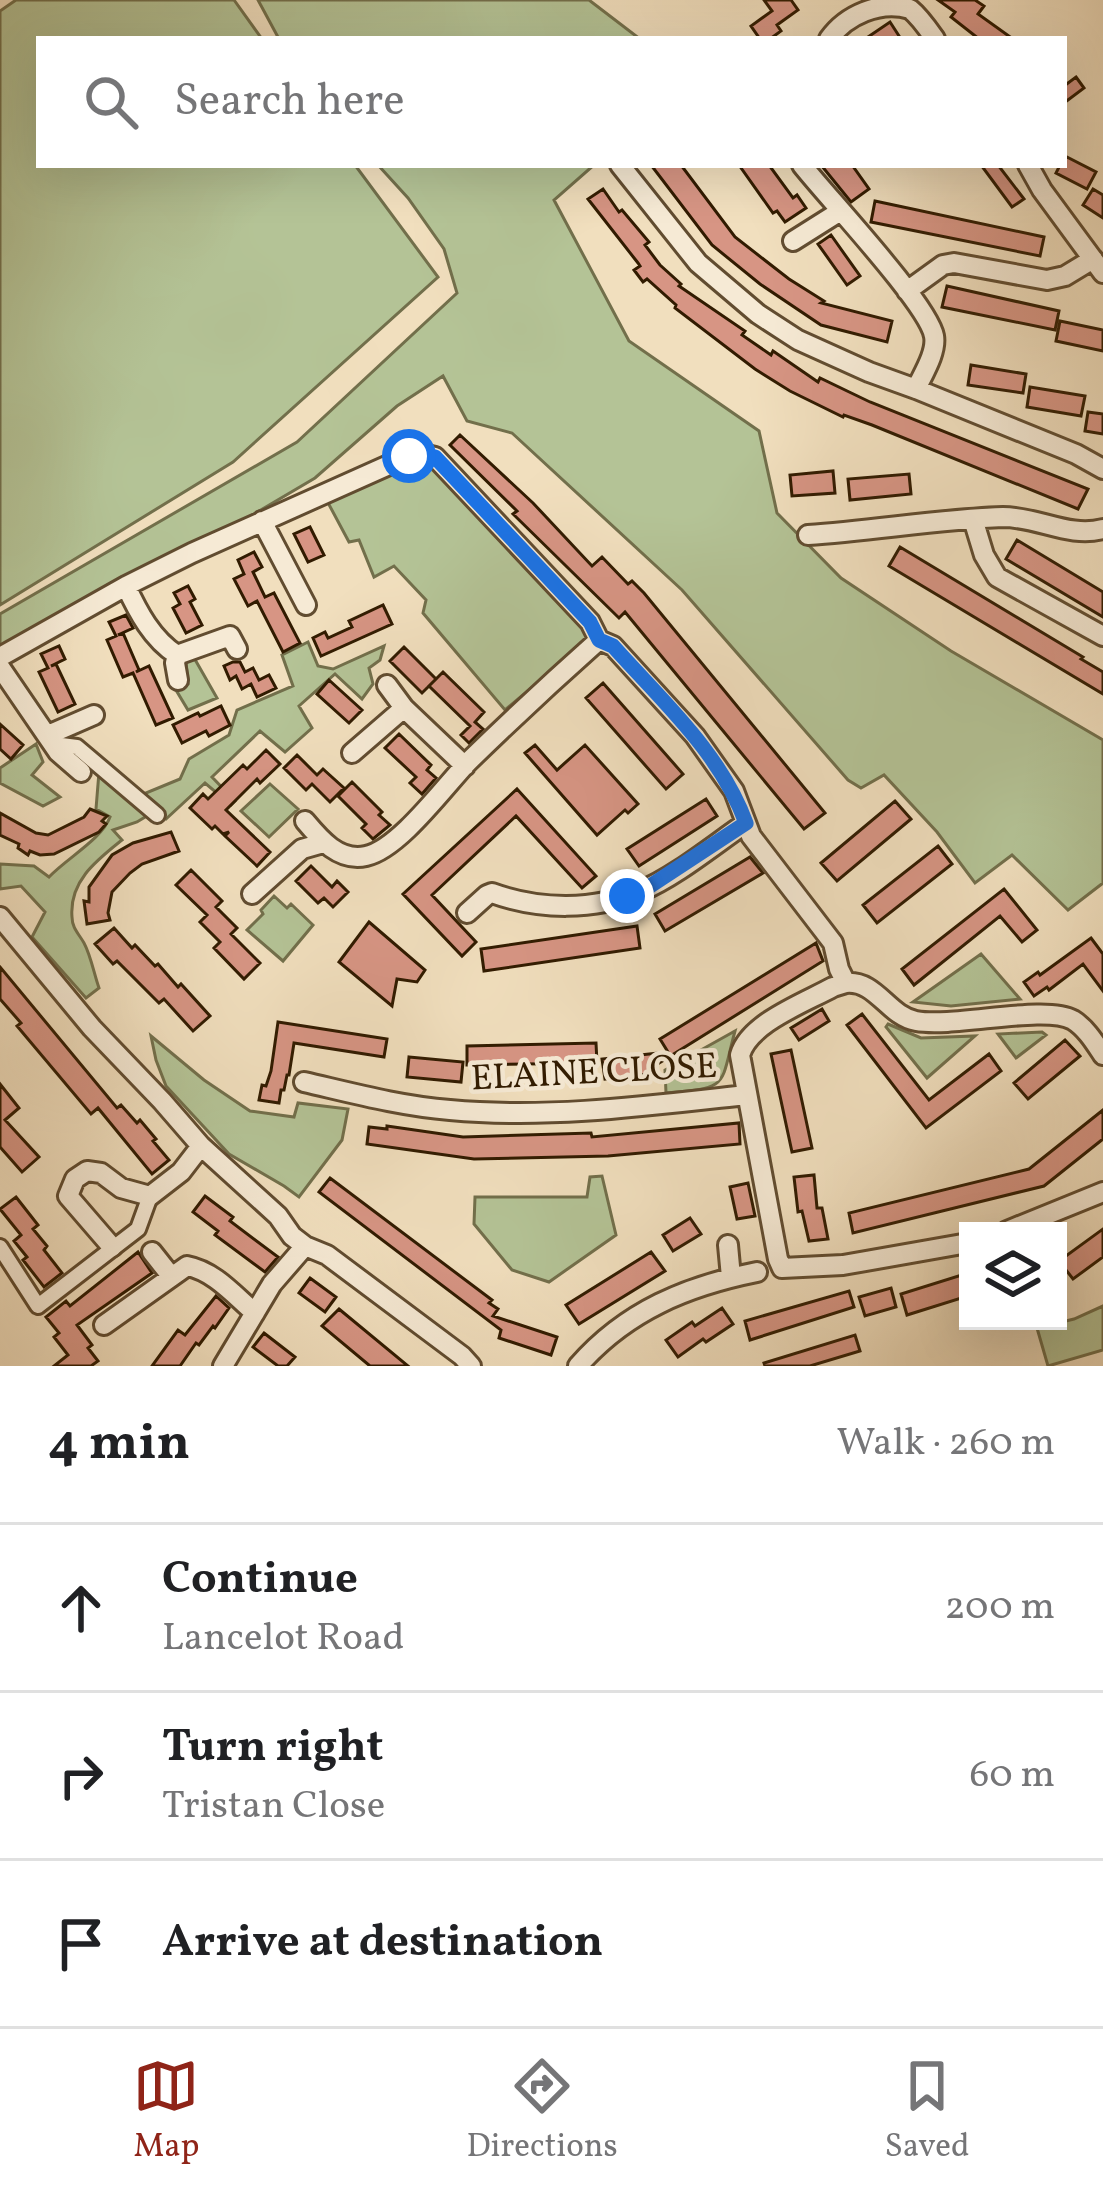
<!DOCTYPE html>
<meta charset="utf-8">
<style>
:root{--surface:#fff;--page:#f2f2f2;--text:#202124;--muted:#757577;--line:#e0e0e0;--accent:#8f2418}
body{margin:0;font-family:Vollkorn,serif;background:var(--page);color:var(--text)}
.controls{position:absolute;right:36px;bottom:36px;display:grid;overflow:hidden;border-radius:0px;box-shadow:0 12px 48px #0002}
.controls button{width:108px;height:108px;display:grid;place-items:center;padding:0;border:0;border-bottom:3px solid var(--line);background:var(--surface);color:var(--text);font:60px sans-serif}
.stop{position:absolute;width:36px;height:36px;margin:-27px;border:9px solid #1a73e8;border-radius:50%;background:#fff}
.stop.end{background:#1a73e8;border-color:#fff;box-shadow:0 3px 12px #0008}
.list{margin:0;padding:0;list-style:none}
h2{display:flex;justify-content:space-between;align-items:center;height:156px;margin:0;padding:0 48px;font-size:51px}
h2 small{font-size:39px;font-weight:400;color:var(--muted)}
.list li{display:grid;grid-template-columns:78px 1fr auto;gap:36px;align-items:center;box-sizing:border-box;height:168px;padding:0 48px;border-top:3px solid var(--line)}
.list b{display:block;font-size:45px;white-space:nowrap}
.list p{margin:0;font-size:39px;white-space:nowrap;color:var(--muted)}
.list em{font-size:39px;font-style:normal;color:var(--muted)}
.icon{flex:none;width:66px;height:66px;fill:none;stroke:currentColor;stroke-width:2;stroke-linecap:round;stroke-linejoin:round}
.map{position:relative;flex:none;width:1103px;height:1366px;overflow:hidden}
.search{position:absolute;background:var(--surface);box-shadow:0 12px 48px #0002;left:36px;right:36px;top:36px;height:132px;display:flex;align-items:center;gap:30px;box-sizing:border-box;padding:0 42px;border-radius:0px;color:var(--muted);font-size:45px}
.sheet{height:660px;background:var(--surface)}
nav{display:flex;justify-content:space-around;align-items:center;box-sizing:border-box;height:168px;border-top:3px solid var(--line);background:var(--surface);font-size:33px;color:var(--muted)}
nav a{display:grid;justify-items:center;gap:6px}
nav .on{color:var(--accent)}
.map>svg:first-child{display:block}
</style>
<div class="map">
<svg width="1103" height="1366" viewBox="0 0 1103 1366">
<rect width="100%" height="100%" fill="#f1dfbe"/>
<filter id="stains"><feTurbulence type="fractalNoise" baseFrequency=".00167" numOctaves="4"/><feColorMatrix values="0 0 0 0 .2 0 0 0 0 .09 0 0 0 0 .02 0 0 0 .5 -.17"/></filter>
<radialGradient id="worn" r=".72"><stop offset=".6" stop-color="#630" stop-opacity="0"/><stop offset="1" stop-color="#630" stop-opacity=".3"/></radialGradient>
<!-- green -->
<path fill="#b4c396" stroke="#726f4b" stroke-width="3" d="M 16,0 L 234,0 L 262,39 L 39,39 L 39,165 L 355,165 L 438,277 L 233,462 L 0,605 L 0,11 Z
M 258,0 L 589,0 L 640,39 L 279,39 Z
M 378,165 L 594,165 L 554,200 L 629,341 L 759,431 L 777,513 L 841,578 L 951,651 L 1103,740 L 1103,883 L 1068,910 L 1012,855 L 975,883 L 937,832 L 884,775 L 861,788 L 848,780 L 682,590 L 512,433 L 467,421 L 443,376 L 397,406 L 315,478 L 0,664 L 0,614 L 297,442 L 457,293 L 444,249 L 408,198 Z
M 428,458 L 593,636 L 505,710 L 423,613 L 426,600 L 394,566 L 374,577 L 359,540 L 349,542 L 326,499 Z
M 308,642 L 318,666 L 333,669 L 384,646 L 380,660 L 369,668 L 373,684 L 362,699 L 335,674 L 299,706 L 312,728 L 285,752 L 260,731 L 212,777 L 235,801 L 231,805 L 205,783 L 166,819 L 141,795 L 180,779 L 189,759 L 229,735 L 237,710 L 293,686 L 282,655 Z
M 193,656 L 217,698 L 188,710 L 176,690 L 188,684 L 186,661 Z
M 36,744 L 43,762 L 32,775 L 60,797 L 43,806 L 0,783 L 0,768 Z
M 99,772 L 150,814 L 137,822 L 113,830 L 122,840 C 97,860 69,881 72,917 C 72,928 79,934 84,943 C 91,956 94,974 99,988 L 86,998 L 32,937 L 45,912 L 21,886 L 0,889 L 0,864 L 34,866 L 49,877 C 67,858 102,839 110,817 L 96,809 Z
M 270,784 L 298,809 L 269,837 L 241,811 Z
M 274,896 L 287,908 L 291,904 L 313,925 L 283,961 L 247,930 L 263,914 L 261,910 Z
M 981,954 L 1020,999 L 951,1006 L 913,1002 Z
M 888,1024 L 921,1038 L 975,1036 L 927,1078 L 886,1027 Z
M 735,1031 C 720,1087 730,1088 666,1093 L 665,1070 Z
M 1042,1032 L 1046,1035 L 1016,1058 L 998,1034 Z
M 151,1036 L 204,1080 L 250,1111 L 294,1117 L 298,1103 L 348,1109 L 342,1140 L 299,1197 L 284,1186 L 229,1154 L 166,1086 L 156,1060 Z
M 602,1176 L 616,1235 L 549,1282 L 512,1270 L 474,1224 L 475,1197 L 587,1197 L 590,1177 Z
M 1103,1306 L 1103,1350 L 1048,1366 L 1037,1328 L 1074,1319 Z"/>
<!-- building -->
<path fill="#d79584" stroke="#311b00" stroke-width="3" d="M 764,0 L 791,0 L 798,10 L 777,25 L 781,31 L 770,39 L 760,39 L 751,26 L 772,11 Z
M 938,0 L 975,0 L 984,6 L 978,14 L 1013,39 L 979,39 L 951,17 L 955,12 Z
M 890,22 L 901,39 L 865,39 Z
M 1076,77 L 1084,88 L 1064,103 L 1064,86 Z
M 1065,156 L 1096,172 L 1087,189 L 1056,173 L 1060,165 L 1064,165 Z
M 651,165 L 681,165 L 735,237 L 789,279 L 824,301 L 821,303 L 892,321 L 887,342 L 821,325 L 760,284 L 712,245 Z
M 739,165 L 769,165 L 793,198 L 797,195 L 806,208 L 785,222 L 777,211 L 773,213 Z
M 821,165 L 852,165 L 869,189 L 851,202 Z
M 981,165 L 998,165 L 1024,199 L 1012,207 Z
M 603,189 L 619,212 L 622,210 L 649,242 L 645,245 L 660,265 L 681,284 L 679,286 L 745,331 L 742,335 L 771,355 L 773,351 L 818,382 L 820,378 L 870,402 L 1088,489 L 1078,509 L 872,425 L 844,415 L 843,417 L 790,391 L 755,369 L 675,308 L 676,305 L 647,279 L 643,282 L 634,270 L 640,266 L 638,263 L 588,199 Z
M 1093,189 L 1103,195 L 1103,218 L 1083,205 Z
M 875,201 L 1044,237 L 1040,256 L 871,222 Z
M 831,235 L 860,276 L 847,285 L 818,244 Z
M 947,286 L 1059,311 L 1055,330 L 942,307 Z
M 1060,321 L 1103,330 L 1103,351 L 1056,341 Z
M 971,365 L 1026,374 L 1023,393 L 968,385 Z
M 1030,387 L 1085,396 L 1081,416 L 1027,407 Z
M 1088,412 L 1103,414 L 1103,434 L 1085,431 Z
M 460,435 L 533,503 L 592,566 L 602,557 L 628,584 L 632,581 L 644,593 L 825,813 L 804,829 L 625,612 L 619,618 L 513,514 L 517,511 L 450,445 Z
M 833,471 L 835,493 L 792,496 L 790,475 Z
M 909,474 L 911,494 L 850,500 L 848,479 Z
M 310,527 L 324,555 L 308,562 L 294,534 Z
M 1017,540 L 1103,592 L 1103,617 L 1006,559 Z
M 900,547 L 1083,657 L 1081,659 L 1103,672 L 1103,694 L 889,566 Z
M 254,552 L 262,567 L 253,572 L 265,597 L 274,593 L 300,643 L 283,652 L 257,601 L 248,606 L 234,579 L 244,574 L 238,560 Z
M 188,586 L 195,599 L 190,602 L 202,625 L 186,633 L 173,608 L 180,604 L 174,593 Z
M 383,605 L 392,624 L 321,656 L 313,638 L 325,632 L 328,638 L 352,627 L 349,621 Z
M 126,615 L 133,628 L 118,635 L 123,633 L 139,670 L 136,672 L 149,666 L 173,718 L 156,725 L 133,673 L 123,677 L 107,640 L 116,636 L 109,622 Z
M 59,646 L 65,659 L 51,666 L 56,664 L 75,704 L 58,712 L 39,672 L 48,668 L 41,654 Z
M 404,647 L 436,679 L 422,693 L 390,661 Z
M 233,662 L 240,662 L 245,672 L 253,668 L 259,680 L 269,675 L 276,688 L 257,697 L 251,684 L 242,689 L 236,676 L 230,680 L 224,666 Z
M 443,672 L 484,712 L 475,722 L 483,729 L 469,743 L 461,735 L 470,726 L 429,686 Z
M 329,680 L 362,710 L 349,723 L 317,694 Z
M 603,683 L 683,774 L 666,789 L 586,698 Z
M 221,706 L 230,725 L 209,736 L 206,731 L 182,743 L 173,725 L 198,713 L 200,716 Z
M 0,724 L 23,745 L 11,759 L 0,749 Z
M 399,734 L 431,765 L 427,770 L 436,778 L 422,794 L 410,783 L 416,777 L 385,748 Z
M 535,745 L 557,770 L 585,745 L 638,804 L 628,813 L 625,810 L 597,835 L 525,753 Z
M 266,750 L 280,764 L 260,783 L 257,779 L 226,810 L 270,852 L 257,866 L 225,836 L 229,832 L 223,834 L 215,826 L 212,829 L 190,808 L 203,794 L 208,799 L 243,765 L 247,769 Z
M 297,755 L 317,775 L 323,769 L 344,788 L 330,802 L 312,784 L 306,790 L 284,768 Z
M 352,782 L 382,812 L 379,815 L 390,825 L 373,839 L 362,828 L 366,824 L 338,796 Z
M 517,789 L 596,876 L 582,888 L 516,816 L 432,895 L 476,942 L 462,956 L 403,894 Z
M 706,799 L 717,816 L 639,866 L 627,849 Z
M 895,801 L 911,819 L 837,881 L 821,863 Z
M 90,809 L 107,816 L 102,821 L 106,824 L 99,832 L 54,854 L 40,855 L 30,851 L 28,855 L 18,848 L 19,844 L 0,835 L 0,813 L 36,833 L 48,835 L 84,817 Z
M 171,832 L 179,851 L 142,864 L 130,873 L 112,892 L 108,913 L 110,920 L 87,924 L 84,901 L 89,902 L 89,887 L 112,855 L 133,843 Z
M 938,846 L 952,864 L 877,923 L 863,905 Z
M 750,857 L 763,873 L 665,931 L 655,914 Z
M 311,866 L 332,887 L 337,881 L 348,892 L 333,907 L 324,898 L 318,903 L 296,881 Z
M 191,870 L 222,901 L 216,907 L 237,928 L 231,934 L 260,963 L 244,979 L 214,948 L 220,942 L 200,922 L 207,915 L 176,885 Z
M 1004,889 L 1037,930 L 1022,942 L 1000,916 L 914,985 L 902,969 Z
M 369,922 L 425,970 L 417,982 L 397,979 L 392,1006 L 339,962 Z
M 637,926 L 640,948 L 484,971 L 481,949 Z
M 114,928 L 132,948 L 135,945 L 155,966 L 158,964 L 178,987 L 181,984 L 210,1016 L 193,1031 L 164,999 L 159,1003 L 117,961 L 113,964 L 95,944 Z
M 1091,938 L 1103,954 L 1103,991 L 1083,964 L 1049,990 L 1047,987 L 1034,996 L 1024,982 L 1038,972 L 1040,975 Z
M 816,943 L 823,961 L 656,1065 L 657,1073 L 605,1079 L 602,1059 L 668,1052 L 660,1039 Z
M 0,967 L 117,1108 L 121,1105 L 137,1123 L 140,1120 L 156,1139 L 153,1141 L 169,1160 L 152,1174 L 98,1108 L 91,1114 L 17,1026 L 21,1023 L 0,999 Z
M 822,1009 L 829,1021 L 799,1040 L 791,1028 Z
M 862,1014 L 929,1100 L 989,1054 L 1001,1071 L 926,1128 L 847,1025 Z
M 278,1022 L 387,1039 L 384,1057 L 294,1043 L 289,1075 L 287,1075 L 284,1090 L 281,1090 L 279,1103 L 259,1100 L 262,1085 L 266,1086 L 271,1071 Z
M 1065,1040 L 1080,1056 L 1028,1099 L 1014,1083 Z
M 596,1043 L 597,1063 L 467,1065 L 467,1046 Z
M 791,1050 L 812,1148 L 792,1152 L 771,1054 Z
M 409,1057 L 463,1062 L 461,1082 L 407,1077 Z
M 0,1084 L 19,1108 L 5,1120 L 39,1157 L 22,1172 L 0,1147 Z
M 1103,1110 L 1103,1139 L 1044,1186 L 853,1233 L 849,1213 L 1029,1169 Z
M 739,1123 L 740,1144 L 608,1156 L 474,1159 L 367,1144 L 369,1127 L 387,1129 L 387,1126 L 463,1137 L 591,1133 L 592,1137 Z
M 814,1175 L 817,1208 L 822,1208 L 828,1239 L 809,1241 L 802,1211 L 798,1212 L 794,1177 Z
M 330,1178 L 492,1300 L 489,1303 L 498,1309 L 493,1316 L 557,1337 L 551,1355 L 499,1338 L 501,1330 L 319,1192 Z
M 748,1183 L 755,1216 L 737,1219 L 730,1187 Z
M 205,1196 L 233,1217 L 230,1221 L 278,1257 L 265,1272 L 215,1235 L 218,1231 L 193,1212 Z
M 16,1197 L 38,1225 L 33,1229 L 47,1246 L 44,1250 L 62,1273 L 44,1287 L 23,1260 L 27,1257 L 14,1241 L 21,1235 L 0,1209 Z
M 690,1218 L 701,1234 L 673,1251 L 663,1235 Z
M 1103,1229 L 1103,1257 L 1073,1279 L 1059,1261 Z
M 138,1252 L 152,1273 L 77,1325 L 92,1345 L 88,1348 L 98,1361 L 91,1366 L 54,1366 L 68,1355 L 54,1337 L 59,1333 L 46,1317 L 66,1301 L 70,1306 Z
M 651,1252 L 665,1271 L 579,1324 L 566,1305 Z
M 968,1273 L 968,1296 L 907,1315 L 901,1294 Z
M 310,1278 L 336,1297 L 325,1312 L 299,1293 Z
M 891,1288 L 896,1307 L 865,1316 L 859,1297 Z
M 849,1291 L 854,1307 L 750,1340 L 745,1321 Z
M 216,1296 L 229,1308 L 215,1328 L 213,1326 L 199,1345 L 196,1343 L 180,1366 L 152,1366 L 178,1330 L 185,1335 Z
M 722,1308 L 733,1324 L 706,1342 L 703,1339 L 678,1357 L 666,1340 L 692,1322 L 695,1326 Z
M 339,1309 L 408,1366 L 370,1366 L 322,1326 Z
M 264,1333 L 295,1357 L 287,1366 L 278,1366 L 253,1347 Z
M 855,1335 L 860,1351 L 810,1366 L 765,1366 L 764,1363 Z"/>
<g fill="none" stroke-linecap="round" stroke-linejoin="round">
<defs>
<path id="pedestrian" d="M 53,744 L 77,747 L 157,815
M 0,1247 L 38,1306 L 138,1229 L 150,1196"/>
<path id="minor" d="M 829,39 C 846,15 880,0 910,9 C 920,17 928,29 935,39
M 620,165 L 698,263 L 758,314 L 798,340 L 869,372 L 916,389 L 1076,454 L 1103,469
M 802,165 C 827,197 928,304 934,336 C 937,352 923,374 916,389
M 1028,165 L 1042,190 L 1103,273
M 793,241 L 839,212
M 907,291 L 943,265 L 954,263 L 1047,280 L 1065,276 L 1093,259
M 973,519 L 984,555 L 997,577 L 1103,636
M 262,521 L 306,605
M 808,535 C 873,531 938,519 1003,517 C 1039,517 1069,538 1103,529
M 126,586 C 138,612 152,639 177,655 L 175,663 L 178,680
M 177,655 L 230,636 L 237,649
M 0,657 L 126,586 L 192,553 L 409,456 L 422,454 L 435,457 L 590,622 L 599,640 L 613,646 L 695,736 L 734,791 L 751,836 L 833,943 L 839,969 L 846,983 C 876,980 888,1016 916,1021 C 955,1028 1045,1004 1073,1020 C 1086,1028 1095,1043 1103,1055
M 0,667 L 58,752 L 81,772
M 387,685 L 404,708 L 465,766
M 48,735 L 94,715
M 352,753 L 404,708
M 305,821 C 320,839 339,862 366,856 C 399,849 444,787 468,762 C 511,720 554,680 599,640
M 252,894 L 302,849 L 323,843
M 467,913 L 487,895 L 492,893 C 539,910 594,911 641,891 C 675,877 715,844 746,823
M 0,917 L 92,1028 L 162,1101 L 201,1146 L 278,1216 L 292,1236 L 305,1246 L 327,1255 L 462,1356 L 471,1366
M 846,983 L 833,987 C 804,1003 749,1023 740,1055 L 778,1259 L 782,1268 L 843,1265 L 968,1243
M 304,1082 C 352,1093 400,1106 450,1110 C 549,1119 647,1106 746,1095
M 1007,1231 L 1103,1192
M 728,1245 L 731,1277
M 112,1247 L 68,1196 L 75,1179 L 87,1171 L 101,1173 L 121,1188 L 150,1196 L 181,1172 L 201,1146
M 152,1252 L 171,1276
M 104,1325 L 187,1266 C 214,1271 234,1295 255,1313
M 223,1366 L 272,1284 L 305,1246
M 578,1366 C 626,1311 687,1286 757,1272"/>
</defs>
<!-- pedestrian casing -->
<use href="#pedestrian" stroke="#614c30" stroke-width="20"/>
<!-- minor casing -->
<use href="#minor" stroke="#614c30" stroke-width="24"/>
<!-- pedestrian -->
<use href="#pedestrian" stroke="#f6ead5" stroke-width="14"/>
<!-- minor -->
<use href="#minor" stroke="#f6ead5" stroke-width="18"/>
</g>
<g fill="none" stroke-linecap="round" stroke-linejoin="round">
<!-- route -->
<path stroke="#1a73e8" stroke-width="15" d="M 409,456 L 422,454 L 435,457 L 590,622 L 599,640 L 613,646 C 662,701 720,752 746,823 L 644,890 L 627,896"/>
</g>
<g text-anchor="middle" stroke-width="9" stroke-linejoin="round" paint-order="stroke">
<!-- street labels -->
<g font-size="36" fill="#311b00" stroke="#f6ead5">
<text transform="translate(594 1070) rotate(-3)" y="13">ELAINE CLOSE</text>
</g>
</g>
<rect width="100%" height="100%" filter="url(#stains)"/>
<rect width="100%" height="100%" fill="url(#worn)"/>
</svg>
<div class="controls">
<button><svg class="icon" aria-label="layers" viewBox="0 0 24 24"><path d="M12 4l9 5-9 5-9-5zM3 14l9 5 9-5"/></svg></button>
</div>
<div class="stop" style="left:409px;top:456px"></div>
<div class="stop end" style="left:627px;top:896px"></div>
<div class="search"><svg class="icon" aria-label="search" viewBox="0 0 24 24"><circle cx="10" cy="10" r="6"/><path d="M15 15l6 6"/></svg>Search here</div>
</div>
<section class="sheet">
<h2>4 min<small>Walk · 260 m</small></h2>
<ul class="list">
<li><svg class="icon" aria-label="ahead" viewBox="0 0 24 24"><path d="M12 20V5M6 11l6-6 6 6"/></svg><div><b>Continue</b><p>Lancelot Road</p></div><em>200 m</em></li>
<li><svg class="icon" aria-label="right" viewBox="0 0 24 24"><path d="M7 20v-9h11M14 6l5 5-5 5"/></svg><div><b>Turn right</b><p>Tristan Close</p></div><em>60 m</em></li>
<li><svg class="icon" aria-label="arrive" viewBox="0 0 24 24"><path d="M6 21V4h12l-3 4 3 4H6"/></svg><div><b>Arrive at destination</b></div></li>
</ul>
</section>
<nav>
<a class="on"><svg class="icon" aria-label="map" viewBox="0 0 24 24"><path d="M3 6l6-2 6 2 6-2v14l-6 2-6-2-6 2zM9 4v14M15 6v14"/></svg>Map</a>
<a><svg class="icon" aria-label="directions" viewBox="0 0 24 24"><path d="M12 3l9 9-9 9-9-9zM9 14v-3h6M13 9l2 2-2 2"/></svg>Directions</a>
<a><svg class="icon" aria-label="saved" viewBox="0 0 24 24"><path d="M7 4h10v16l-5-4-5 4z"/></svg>Saved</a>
</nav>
